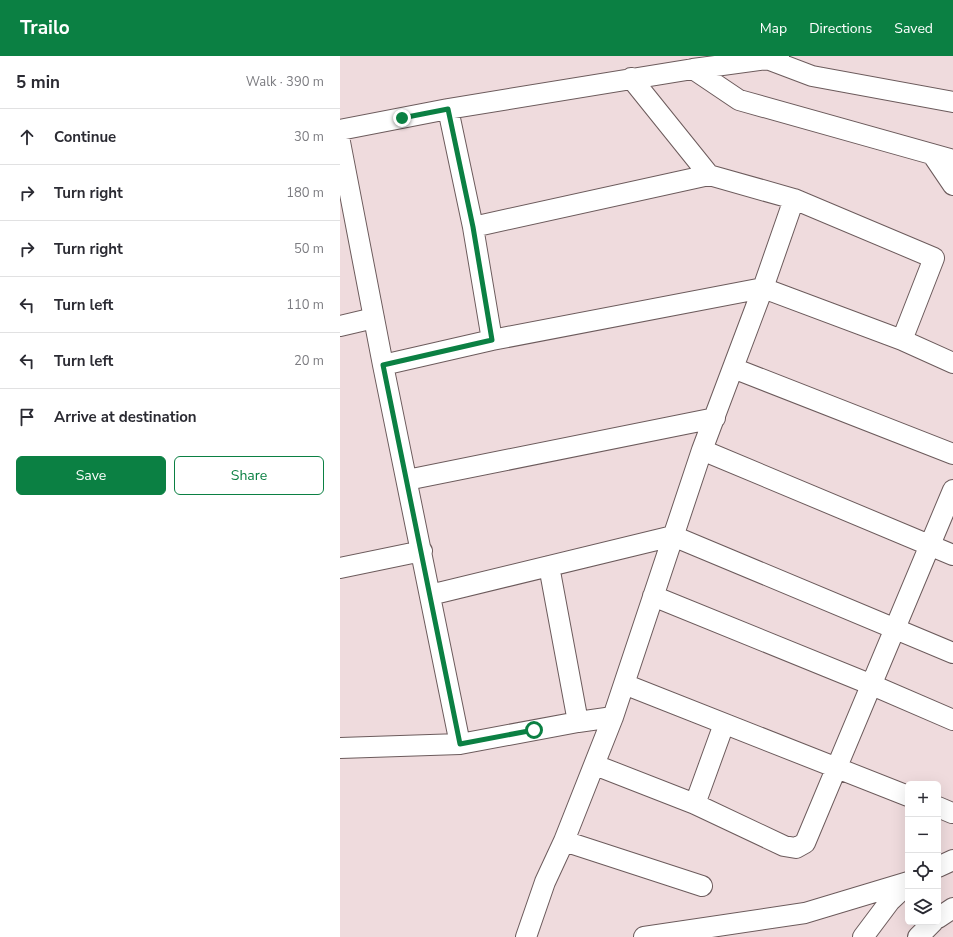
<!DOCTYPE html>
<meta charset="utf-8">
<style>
:root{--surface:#fff;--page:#f2f2f3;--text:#2b2b33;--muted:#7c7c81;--line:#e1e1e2;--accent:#0b8043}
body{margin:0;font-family:"Nunito Sans",sans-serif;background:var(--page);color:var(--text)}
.controls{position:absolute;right:12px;bottom:12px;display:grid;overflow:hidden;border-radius:6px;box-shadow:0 4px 16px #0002}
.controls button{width:36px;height:36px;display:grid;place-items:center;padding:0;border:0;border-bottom:1px solid var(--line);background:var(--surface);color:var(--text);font:20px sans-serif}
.stop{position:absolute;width:12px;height:12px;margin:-9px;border:3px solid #0b8043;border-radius:50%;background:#fff}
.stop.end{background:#0b8043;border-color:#fff;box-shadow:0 1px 4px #0008}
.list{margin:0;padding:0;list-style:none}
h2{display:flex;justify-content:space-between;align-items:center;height:52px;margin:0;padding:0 16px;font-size:17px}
h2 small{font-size:13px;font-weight:400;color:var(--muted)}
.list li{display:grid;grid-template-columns:26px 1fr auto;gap:12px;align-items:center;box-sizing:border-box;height:56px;padding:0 16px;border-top:1px solid var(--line)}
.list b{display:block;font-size:15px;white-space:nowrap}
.list em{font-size:13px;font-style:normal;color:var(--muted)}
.actions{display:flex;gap:8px;padding:12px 16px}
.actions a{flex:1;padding:9px 0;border:1px solid var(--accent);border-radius:6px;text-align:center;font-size:14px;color:var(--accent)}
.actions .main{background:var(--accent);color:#fff}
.icon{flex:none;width:22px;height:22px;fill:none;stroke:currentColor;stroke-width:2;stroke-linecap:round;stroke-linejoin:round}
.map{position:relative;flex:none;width:613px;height:881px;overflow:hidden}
header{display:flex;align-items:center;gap:24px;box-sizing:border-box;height:56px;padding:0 20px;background:var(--accent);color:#fff}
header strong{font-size:19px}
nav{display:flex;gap:22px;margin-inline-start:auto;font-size:14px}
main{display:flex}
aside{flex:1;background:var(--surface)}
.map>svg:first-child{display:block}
</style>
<header>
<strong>Trailo</strong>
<nav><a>Map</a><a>Directions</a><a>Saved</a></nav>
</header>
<main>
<aside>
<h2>5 min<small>Walk · 390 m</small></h2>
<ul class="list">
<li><svg class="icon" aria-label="ahead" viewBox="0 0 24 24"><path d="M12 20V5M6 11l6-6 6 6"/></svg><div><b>Continue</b></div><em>30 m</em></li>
<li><svg class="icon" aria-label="right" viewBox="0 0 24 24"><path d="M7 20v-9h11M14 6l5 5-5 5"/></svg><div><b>Turn right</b></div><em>180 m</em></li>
<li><svg class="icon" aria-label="right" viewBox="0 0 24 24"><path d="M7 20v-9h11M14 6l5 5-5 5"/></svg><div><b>Turn right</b></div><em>50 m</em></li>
<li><svg class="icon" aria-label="left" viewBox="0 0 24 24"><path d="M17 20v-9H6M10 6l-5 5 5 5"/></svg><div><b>Turn left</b></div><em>110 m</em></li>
<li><svg class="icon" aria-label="left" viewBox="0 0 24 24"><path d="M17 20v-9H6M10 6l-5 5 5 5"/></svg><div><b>Turn left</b></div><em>20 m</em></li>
<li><svg class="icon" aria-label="arrive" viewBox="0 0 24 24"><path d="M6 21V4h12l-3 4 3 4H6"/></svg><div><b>Arrive at destination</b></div></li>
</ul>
<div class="actions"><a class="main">Save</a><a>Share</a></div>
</aside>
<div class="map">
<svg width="613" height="881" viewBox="0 0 613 881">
<rect width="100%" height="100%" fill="#efdbdd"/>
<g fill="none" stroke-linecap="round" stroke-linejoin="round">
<defs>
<path id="minor" d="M 427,3 L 472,20 L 613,46
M 353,13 L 427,3 L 439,0
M 291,22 L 369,119 L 454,143 L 594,202 L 562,284
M 108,53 L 133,171 L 152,284
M 0,74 L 108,53 L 353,13 L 399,44 L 613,104
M 0,86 L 43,309 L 120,688
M 592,98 L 613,129
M 133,171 L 369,119
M 0,270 L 34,262
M 43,309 L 152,284 L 423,232 L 562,284 L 613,307
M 393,312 L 613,398
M 362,394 L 613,499
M 67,424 L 375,362
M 209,510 L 238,666
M 0,512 L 82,495
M 90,539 L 333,480 L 613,597
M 313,540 L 532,629 L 613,664
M 284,628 L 568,740
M 0,692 L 120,688 L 238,666 L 273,661
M 255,709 L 355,748 L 444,790 L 456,792 L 465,787 L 613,434
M 355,748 L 384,668
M 598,751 L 612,757
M 224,785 L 362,830
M 598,811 L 613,804
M 598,862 L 613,852
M 186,881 L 205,826 L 224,785 L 273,661 L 362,394 L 423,232 L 454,143
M 304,881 L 465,857 L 568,826
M 523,881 L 550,845 L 568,828
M 578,881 L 593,866"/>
</defs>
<!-- minor casing -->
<use href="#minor" stroke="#6c5b5c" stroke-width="22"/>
<!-- minor -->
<use href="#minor" stroke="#fff" stroke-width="20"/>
</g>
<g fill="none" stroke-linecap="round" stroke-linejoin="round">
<!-- route -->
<path stroke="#0b8043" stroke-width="5" d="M 62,62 L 108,53 L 133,171 L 152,284 L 43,309 L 120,688 L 194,674"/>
</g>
</svg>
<div class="controls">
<button>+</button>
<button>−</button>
<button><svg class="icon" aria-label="locate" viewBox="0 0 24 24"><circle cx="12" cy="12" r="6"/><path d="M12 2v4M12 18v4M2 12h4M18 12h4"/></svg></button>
<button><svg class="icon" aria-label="layers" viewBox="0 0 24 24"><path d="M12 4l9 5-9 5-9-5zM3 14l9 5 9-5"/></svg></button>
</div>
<div class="stop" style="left:194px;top:674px"></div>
<div class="stop end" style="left:62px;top:62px"></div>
</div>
</main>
